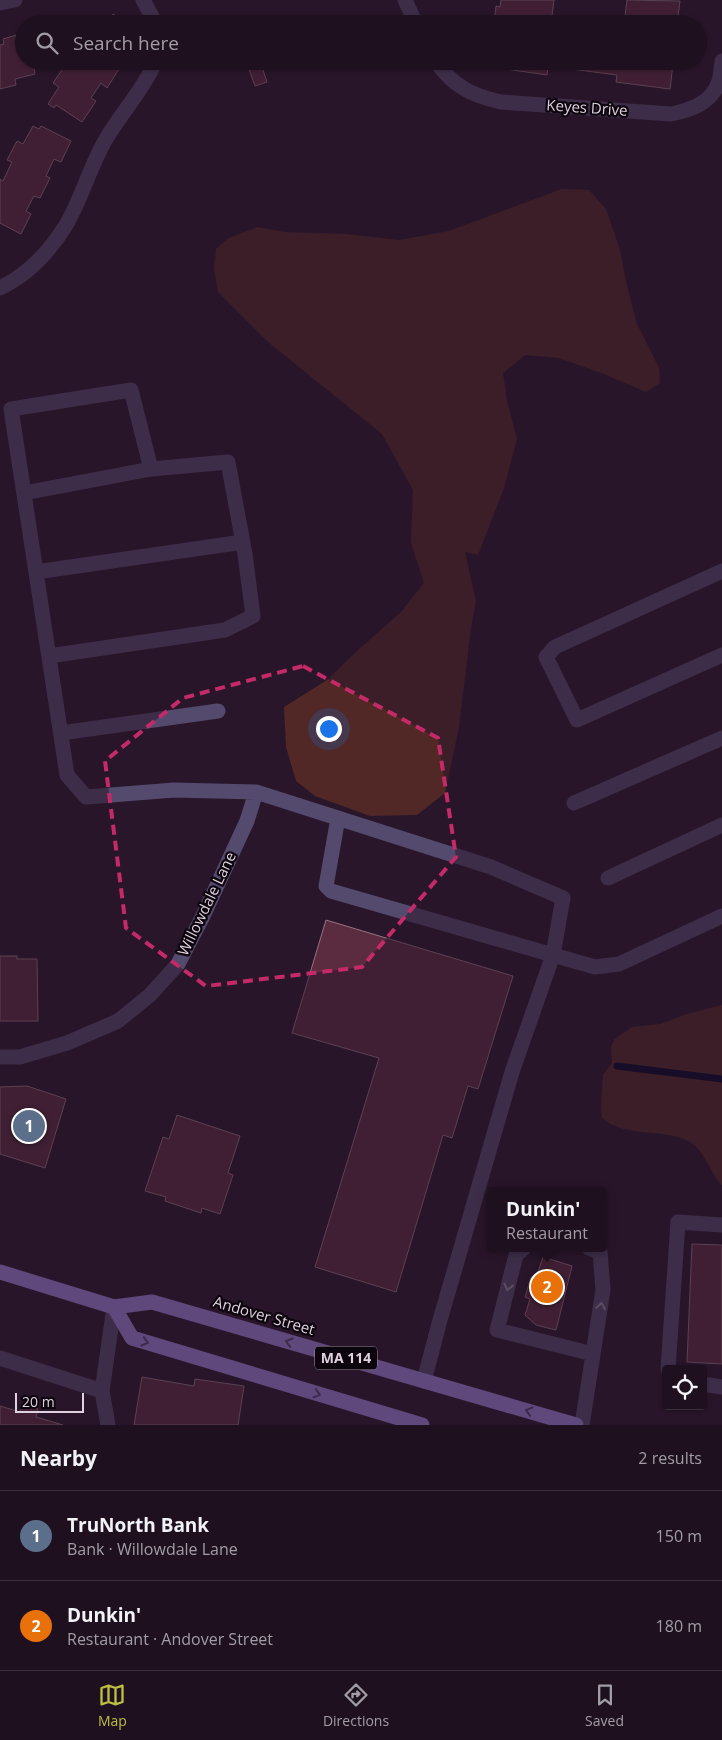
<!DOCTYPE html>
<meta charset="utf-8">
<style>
:root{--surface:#1f1020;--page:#271929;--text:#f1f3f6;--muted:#a19da5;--line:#3c303e;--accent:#bcbf43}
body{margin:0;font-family:"Open Sans",sans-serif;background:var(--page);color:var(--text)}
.controls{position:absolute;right:15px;bottom:15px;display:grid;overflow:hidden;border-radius:5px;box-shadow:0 1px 4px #0004}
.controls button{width:45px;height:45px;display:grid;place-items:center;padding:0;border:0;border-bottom:1px solid var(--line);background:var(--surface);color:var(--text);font:25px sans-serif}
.scale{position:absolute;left:15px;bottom:12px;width:69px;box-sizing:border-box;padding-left:5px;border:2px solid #dfd1df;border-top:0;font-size:14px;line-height:18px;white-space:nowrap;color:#dfd1df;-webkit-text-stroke:4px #0d050d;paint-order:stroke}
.you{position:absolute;left:328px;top:728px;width:18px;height:18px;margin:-12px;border:4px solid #fff;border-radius:50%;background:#1a73e8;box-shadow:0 0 0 8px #1a73e833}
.badge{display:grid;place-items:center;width:32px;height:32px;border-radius:50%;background:var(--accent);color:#fff;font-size:16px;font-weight:700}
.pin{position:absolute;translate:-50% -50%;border:2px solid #fff;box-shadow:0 1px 5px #0006}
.popup{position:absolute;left:487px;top:1187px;width:120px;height:65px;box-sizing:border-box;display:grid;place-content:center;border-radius:5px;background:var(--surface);filter:drop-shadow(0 1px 4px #0005);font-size:16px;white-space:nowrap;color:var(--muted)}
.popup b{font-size:19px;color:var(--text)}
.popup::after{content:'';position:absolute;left:50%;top:100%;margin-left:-10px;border:10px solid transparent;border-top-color:var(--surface)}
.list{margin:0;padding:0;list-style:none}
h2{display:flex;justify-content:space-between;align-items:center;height:65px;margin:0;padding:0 20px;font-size:21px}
h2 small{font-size:16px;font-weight:400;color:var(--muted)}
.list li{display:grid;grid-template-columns:32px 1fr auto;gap:15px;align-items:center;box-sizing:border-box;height:90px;padding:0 20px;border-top:1px solid var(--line)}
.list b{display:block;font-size:19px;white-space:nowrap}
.list p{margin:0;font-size:16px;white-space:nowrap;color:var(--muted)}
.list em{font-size:16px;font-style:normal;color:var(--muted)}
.icon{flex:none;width:28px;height:28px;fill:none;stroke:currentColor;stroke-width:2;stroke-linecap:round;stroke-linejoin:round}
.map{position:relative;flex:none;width:722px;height:1425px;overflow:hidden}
.search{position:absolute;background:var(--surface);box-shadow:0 1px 4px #0004;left:15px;right:15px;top:15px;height:55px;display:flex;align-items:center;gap:12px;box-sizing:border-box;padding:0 18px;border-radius:28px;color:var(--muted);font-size:19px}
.sheet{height:245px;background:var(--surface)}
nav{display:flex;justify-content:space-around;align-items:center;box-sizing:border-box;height:70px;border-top:1px solid var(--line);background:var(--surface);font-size:14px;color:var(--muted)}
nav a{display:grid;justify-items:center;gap:2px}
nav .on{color:var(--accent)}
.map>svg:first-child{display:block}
</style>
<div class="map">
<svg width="722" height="1425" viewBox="0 0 722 1425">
<rect width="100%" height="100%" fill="#29162a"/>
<!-- green -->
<path fill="#512826" d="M 562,189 L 589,190 L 606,209 L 620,250 L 627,286 L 637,324 L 659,368 L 660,383 L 646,392 L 604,374 L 559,358 L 525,355 L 503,373 L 507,401 L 517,439 L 504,488 L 478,555 L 465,552 L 476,601 L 471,628 L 459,727 L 445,793 L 417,815 L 370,816 L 315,796 L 296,781 L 286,747 L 284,707 L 327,680 L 356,652 L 401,612 L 424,583 L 411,543 L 413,490 L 382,434 L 268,342 L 218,292 L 214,269 L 216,249 L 229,238 L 257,227 L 285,232 L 346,234 L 399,240 L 449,231 Z
M 722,1005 L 722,1185 C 710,1173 705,1151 690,1142 C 663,1127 627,1139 602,1118 L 601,1105 L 603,1075 L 612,1063 L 611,1046 L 615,1039 L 632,1027 L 660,1024 L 687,1014 Z"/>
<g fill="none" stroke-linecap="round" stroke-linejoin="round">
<!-- stream -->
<path stroke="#020426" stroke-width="7" d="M 617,1066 L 722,1079"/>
</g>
<!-- building -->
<path fill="#5b2c40" stroke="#967480" d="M 501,0 L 554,0 L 551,24 L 494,24 L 496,6 L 500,7 Z
M 627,0 L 680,1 L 677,24 L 624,24 Z
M 113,14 L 129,24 L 100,24 L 106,16 L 110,19 Z
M 16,35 L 16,38 L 24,36 L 24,61 L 38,61 L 39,66 L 34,68 L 35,74 L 15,79 L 16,85 L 0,89 L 0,45 L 4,44 L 3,39 Z
M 74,61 L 114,61 L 113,64 L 119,69 L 107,88 L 101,83 L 91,98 L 96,101 L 82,122 L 56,105 L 54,108 L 48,104 L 59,87 L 53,83 L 66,64 L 70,67 Z
M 246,61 L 260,61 L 267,82 L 255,86 Z
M 493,61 L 678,61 L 678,64 L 673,64 L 670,89 L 616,82 L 617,75 L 548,66 L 547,75 L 492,67 Z
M 33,126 L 39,129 L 41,126 L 71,141 L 61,162 L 54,159 L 46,176 L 50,178 L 40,198 L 34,196 L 26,211 L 31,214 L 21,234 L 0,223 L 0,179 L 3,181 L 12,162 L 7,160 L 17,141 L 23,144 Z
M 326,920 L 513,976 L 478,1089 L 468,1086 L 452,1138 L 443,1135 L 396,1292 L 315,1267 L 379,1058 L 292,1033 Z
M 0,956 L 17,956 L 17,959 L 37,959 L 38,1021 L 0,1021 Z
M 27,1086 L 66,1099 L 45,1168 L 0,1154 L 0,1087 Z
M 177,1115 L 240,1136 L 228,1173 L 233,1175 L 220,1214 L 202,1208 L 201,1213 L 165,1201 L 166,1197 L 145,1191 L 163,1137 L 169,1139 Z
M 692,1244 L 722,1245 L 722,1364 L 687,1362 Z
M 543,1257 L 572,1266 L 556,1330 L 536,1325 L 525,1315 L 530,1299 L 525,1297 L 531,1277 L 536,1278 Z
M 142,1377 L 194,1386 L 195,1379 L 244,1386 L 238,1425 L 134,1425 Z
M 23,1405 L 38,1409 L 36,1417 L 63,1425 L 0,1425 L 0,1406 L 20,1412 Z"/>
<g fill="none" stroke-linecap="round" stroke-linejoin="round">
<!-- minor -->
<path stroke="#544a6e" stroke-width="15" d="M 143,0 L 156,24
M 405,0 L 416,24
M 0,3 L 15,0
M 436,61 C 452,86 473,96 501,102 L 671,114 C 691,110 712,103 719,81 C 721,75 721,68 722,61
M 0,288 C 27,275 50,251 66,225 C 82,198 90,166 106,139 C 122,112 143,90 156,61
M 24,493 L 151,469
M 722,571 L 555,647 L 546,657 L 577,720 L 722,655
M 36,572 L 243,542
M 49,656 L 225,630 L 253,616 L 245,554 L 228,462 L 151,469 L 131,390 L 11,409 L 67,775 L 86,797 L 174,790 L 256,792 L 491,867 L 563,898 L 553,955 L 331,891 L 326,886 L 338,818
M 61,733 L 218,711
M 574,803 L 722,738
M 608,878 L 722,825
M 0,1057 L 20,1057 L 67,1043 L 118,1021 L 150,995 L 178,964 L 202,918 L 247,821 L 256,792
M 524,1248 L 516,1255 L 497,1330 L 593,1354
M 0,1358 L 102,1391
M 668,1369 L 678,1222 L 722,1225
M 424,1381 L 440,1320 L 512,1072 L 553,955 L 595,967 L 619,964 L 722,916
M 703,1384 L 722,1387
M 108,1425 L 102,1391 L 114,1307
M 582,1425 L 603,1290 L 600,1252 L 589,1248"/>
<!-- highway -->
<path stroke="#a085e0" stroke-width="15" d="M 0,1272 L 114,1307 L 152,1302 L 576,1425
M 114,1307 L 132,1338 L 422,1425"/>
</g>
<!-- one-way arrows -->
<defs><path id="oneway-chevron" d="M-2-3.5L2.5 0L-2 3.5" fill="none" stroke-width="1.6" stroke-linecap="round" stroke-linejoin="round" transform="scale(1.25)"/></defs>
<g stroke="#9a8ea6">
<use href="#oneway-chevron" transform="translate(508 1287) rotate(104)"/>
<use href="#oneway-chevron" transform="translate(601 1306) rotate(-81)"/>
</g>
<g stroke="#564576">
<use href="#oneway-chevron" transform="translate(145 1342) rotate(17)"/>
<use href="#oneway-chevron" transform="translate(289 1342) rotate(-164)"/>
<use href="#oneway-chevron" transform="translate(317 1394) rotate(17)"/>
<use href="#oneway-chevron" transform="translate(529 1411) rotate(-164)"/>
</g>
<!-- marked area -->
<path d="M0 0H722V1425H0ZM 303,666 L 438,738 L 456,857 L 362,967 L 206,986 L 126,928 L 105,761 L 183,698 Z" fill="#29162a" fill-opacity=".55" fill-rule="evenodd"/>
<path fill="none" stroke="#c52a68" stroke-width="4" stroke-dasharray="10 6" stroke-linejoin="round" d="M 303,666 L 438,738 L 456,857 L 362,967 L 206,986 L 126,928 L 105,761 L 183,698 Z"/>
<g text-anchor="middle" stroke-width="4.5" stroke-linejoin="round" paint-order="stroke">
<!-- shield labels -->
<rect fill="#0d050d" stroke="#a094a0" stroke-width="1" x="315" y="1346.5" width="62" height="23" rx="4"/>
<g font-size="14" font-weight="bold" fill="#dfd1df">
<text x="346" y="1363">MA 114</text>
</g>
<!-- street labels -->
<g font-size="15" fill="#dfd1df" stroke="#0d050d">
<text transform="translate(587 108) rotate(4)" y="5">Keyes Drive</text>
<text transform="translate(207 904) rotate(-64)" y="5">Willowdale Lane</text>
<text transform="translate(264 1316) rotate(16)" y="5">Andover Street</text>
</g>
</g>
</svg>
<div class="controls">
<button><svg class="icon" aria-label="locate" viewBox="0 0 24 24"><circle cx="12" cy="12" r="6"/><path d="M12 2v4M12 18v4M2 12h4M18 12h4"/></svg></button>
</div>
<div class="scale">20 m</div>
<div class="you"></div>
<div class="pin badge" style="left:29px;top:1126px;background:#5c6f8a">1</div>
<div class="pin badge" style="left:547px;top:1287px;background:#e8710a">2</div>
<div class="popup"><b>Dunkin'</b>Restaurant</div>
<div class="search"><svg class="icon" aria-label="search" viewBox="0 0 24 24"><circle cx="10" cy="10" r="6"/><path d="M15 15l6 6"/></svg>Search here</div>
</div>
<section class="sheet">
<h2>Nearby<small>2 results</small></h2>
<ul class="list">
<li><span class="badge" style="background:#5c6f8a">1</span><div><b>TruNorth Bank</b><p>Bank · Willowdale Lane</p></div><em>150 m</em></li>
<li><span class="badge" style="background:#e8710a">2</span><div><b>Dunkin'</b><p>Restaurant · Andover Street</p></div><em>180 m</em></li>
</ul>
</section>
<nav>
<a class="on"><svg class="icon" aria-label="map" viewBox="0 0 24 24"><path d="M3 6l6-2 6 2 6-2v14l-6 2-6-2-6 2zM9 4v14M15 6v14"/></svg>Map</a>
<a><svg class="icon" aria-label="directions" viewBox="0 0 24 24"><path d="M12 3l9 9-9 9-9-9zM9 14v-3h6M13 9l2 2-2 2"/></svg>Directions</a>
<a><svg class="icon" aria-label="saved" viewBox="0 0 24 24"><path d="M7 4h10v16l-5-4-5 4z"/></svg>Saved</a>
</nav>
